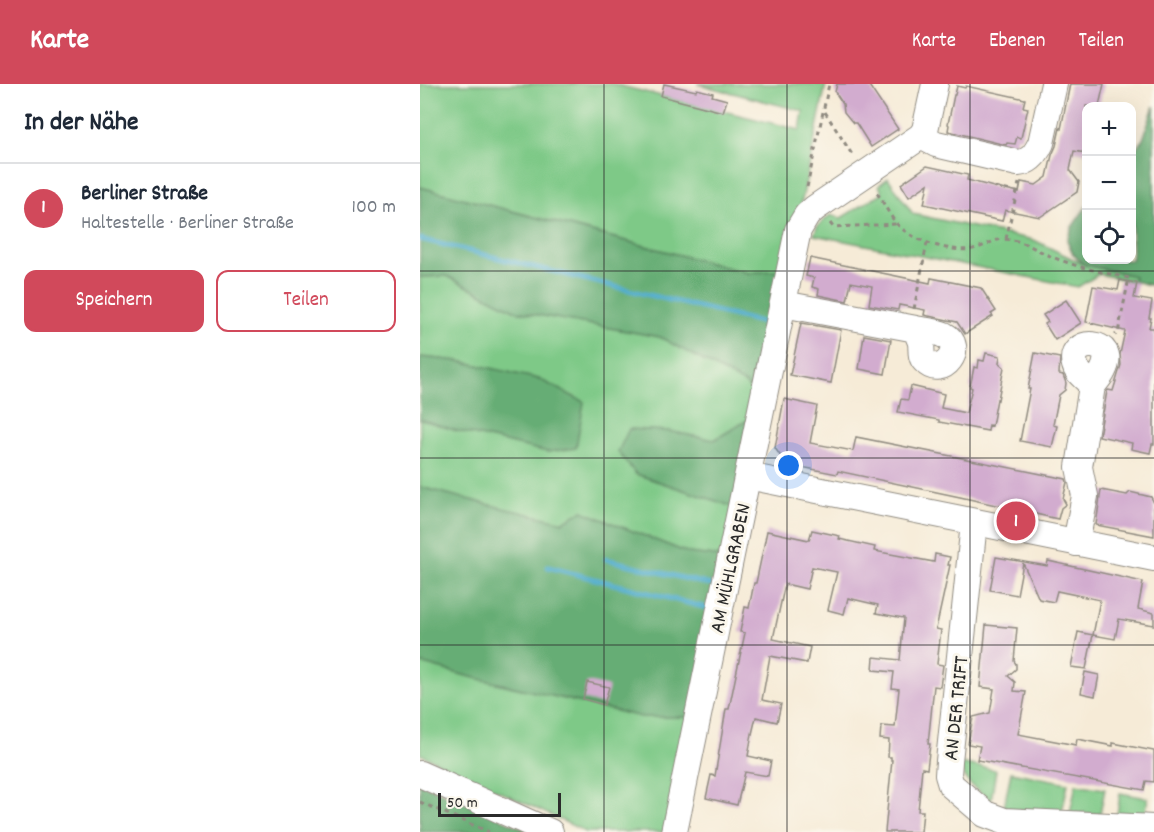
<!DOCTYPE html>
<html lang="de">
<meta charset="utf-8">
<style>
:root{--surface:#fff;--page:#f6f6f7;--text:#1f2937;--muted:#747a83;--line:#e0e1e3;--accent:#d1495b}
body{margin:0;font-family:Dekko,sans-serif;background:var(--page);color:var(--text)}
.controls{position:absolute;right:18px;top:18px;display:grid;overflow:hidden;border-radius:12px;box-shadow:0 6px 24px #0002}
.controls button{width:54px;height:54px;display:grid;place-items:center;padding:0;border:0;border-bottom:2px solid var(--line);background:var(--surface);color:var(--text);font:30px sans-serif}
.scale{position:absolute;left:18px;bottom:15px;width:123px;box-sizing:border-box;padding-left:6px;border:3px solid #2b2b2b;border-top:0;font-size:16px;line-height:21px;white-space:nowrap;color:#2b2b2b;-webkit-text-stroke:4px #fbf7ec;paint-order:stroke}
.you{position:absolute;left:369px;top:382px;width:21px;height:21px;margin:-15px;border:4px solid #fff;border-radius:50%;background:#1a73e8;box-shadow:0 0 0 9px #1a73e833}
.badge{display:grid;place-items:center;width:39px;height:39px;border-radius:50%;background:var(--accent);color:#fff;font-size:20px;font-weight:700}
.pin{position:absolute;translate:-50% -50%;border:3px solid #fff;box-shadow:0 2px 6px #0006}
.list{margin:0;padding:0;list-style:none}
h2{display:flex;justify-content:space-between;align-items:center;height:78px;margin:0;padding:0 24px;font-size:26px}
h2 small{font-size:20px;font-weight:400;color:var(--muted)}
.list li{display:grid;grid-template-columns:39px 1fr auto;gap:18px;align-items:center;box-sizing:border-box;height:90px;padding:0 24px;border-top:2px solid var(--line)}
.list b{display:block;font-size:22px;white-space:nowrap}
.list p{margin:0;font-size:20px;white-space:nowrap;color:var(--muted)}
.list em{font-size:20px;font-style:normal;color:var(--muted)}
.actions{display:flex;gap:12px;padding:18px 24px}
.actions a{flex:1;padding:14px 0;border:2px solid var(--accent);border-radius:12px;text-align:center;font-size:21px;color:var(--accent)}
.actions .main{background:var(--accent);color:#fff}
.icon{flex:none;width:33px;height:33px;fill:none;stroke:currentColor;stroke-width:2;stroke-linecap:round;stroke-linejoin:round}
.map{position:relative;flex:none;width:734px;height:748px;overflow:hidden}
header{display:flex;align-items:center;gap:36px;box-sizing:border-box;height:84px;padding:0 30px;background:var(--accent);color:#fff}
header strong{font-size:28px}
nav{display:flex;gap:33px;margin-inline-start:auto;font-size:21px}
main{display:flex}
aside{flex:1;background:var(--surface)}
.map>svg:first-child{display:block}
</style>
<header>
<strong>Karte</strong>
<nav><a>Karte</a><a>Ebenen</a><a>Teilen</a></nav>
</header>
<main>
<aside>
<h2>In der Nähe<small></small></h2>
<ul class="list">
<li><span class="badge">1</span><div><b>Berliner Straße</b><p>Haltestelle · Berliner Straße</p></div><em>100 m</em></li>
</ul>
<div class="actions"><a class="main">Speichern</a><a>Teilen</a></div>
</aside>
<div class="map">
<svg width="734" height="748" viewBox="0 0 734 748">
<rect width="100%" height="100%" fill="#fbf7ec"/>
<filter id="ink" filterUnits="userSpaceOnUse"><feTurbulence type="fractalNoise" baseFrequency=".0167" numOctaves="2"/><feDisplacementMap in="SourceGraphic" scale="12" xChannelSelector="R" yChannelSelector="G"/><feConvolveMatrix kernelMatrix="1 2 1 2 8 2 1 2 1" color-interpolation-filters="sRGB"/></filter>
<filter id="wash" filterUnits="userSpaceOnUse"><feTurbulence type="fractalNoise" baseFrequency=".008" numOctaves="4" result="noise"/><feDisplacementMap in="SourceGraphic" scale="24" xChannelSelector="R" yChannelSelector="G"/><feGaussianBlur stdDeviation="1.35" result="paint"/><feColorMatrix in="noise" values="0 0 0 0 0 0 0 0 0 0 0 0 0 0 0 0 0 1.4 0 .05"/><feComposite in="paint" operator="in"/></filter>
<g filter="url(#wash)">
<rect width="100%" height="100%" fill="#f6ebd7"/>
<!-- green -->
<path fill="#7ec987" stroke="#547a59" stroke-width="1.5" d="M 0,0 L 193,0 L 380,46 L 383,27 L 277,0 L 406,0 L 379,131 L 364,186 L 328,189 L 0,103 Z
M 468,94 L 493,130 L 614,156 L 663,180 L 714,192 L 713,197 L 679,190 L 658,203 L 394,151 L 397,143 L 410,131 L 421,134 L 462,109 L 459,101 Z
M 27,192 L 96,227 L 240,253 L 326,300 L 337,314 L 333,333 L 294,356 L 248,347 L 209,345 L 216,390 L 314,423 L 303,473 L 268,469 L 162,427 L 143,438 L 82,424 L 0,403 L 0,335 L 34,346 L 128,368 L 119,295 L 39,277 L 0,273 L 0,193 Z
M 0,579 L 47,592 L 222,633 L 270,633 L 245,748 L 166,748 L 0,670 Z
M 540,679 L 576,686 L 571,716 C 557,707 541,697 540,679 Z
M 591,688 L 648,699 L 642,728 L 597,726 L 584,723 Z
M 656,700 L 685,705 L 680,730 L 650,729 Z
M 700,709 L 728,714 L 725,733 L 697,731 Z"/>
<!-- forest -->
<path fill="#66ad74" stroke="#486c50" stroke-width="1.5" d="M 734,22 L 734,202 L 713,197 L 714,192 L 663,180 L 653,170 L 647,156 L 652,143 L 666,123 L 666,176 L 712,176 L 712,69 L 723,55 Z
M 0,103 L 328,189 L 364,186 L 337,314 L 326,300 L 240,253 L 96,227 L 27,192 L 0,193 Z
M 0,273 L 39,277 L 119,295 L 164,318 L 156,364 L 128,368 L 34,346 L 0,335 Z
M 333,333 L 314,423 L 216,390 L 198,368 L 209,345 L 248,347 L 294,356 Z
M 0,403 L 82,424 L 143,438 L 162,427 L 268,469 L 303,473 L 270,633 L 222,633 L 47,592 L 0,579 Z
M 0,699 L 111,748 L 0,748 Z"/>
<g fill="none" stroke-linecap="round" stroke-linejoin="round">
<!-- stream -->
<path stroke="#4eaccc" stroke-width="5" d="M 0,155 L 348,240 L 347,243
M 186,475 L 295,502
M 128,483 L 291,525"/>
</g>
<g id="blocks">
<!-- building -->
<path fill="#d2accf" d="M 244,0 L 276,7 L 277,5 L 293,9 L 292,12 L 307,16 L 303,28 L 241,12 Z
M 417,0 L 448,0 L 478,45 L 451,63 L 436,39 L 433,39 L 424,28 L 423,20 L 415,8 Z
M 650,0 L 684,0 L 679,22 L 666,22 L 666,69 L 654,67 L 650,86 L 659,98 L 657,108 L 620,133 L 585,126 L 582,137 L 504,120 L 508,100 L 489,113 L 481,100 L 507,82 L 548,91 L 547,96 L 585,106 L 585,105 L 599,108 L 601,98 L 616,101 L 627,93 L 632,71 L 636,62 L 640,44 L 641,45 Z
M 537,2 L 545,4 L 546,2 L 605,15 L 603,23 L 608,24 L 601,54 L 597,53 L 595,60 L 587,59 L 586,61 L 528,47 L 529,41 L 528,40 L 534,11 L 535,11 Z
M 390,174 L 510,199 L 511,194 L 561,204 L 576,227 L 571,230 L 573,232 L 545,250 L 537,238 L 504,231 L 505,226 L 479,221 L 478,226 L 449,221 L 452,202 L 431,198 L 427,217 L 398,211 L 399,205 L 392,203 L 394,194 L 386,192 Z
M 700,196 L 717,199 L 714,214 L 732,217 L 729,234 L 731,234 L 729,244 L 734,244 L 734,360 L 732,360 L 730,369 L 711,365 L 712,359 L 679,352 L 687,307 L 688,306 L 693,307 L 701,281 L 700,270 L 705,247 L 666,238 L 673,202 L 698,206 Z
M 646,216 L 661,239 L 635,256 L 625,240 L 628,238 L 623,231 Z
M 381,239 L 421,246 L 411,299 L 370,291 Z
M 444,251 L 471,256 L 465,290 L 439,285 Z
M 566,269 L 580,272 L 579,279 L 584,283 L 578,316 L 577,315 L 572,342 L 569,341 L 568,347 L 519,338 L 519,336 L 478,328 L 481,315 L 488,316 L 491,302 L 524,310 L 521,324 L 546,329 L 552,304 L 550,303 L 554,283 L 558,284 L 559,276 L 564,277 Z
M 615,269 L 640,274 L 639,290 L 643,291 L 646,299 L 645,306 L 639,311 L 633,341 L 637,342 L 632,363 L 600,357 L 610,305 L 608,305 Z
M 364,315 L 397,322 L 390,359 L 433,367 L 436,353 L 646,395 L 647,398 L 643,415 L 646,420 L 641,424 L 638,435 L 540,413 L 418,387 L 417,390 L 366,380 L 355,364 Z
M 681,406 L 707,411 L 710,408 L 731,413 L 734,419 L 734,452 L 676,441 Z
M 392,446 L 420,452 L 419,455 L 455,463 L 454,467 L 514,478 L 515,470 L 530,473 L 528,481 L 530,481 L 516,545 L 521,546 L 517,580 L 523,581 L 520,603 L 514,602 L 508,660 L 510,660 L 507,685 L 502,684 L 498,727 L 503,727 L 501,748 L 465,748 L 472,676 L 471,676 L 471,673 L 468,673 L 469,656 L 460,655 L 461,642 L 475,643 L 479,605 L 472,604 L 474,588 L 453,586 L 454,573 L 480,576 L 484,534 L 456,529 L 458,521 L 428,514 L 424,530 L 408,526 L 417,488 L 392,483 L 387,505 L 365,500 L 353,555 L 390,563 L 387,579 L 350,572 L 342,616 L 361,620 L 357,638 L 336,633 L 332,650 L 328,672 L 351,677 L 348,692 L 325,688 L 317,721 L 286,714 L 291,691 L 295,692 L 306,625 L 309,625 L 317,586 L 325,549 L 320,548 L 325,523 L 329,524 L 334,499 L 336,499 L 347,447 L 389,456 Z
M 576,473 L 627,482 L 628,477 L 723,498 L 718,525 L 734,529 L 734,541 L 699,535 L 695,555 L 673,551 L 680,516 L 637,507 L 634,518 L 619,515 L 603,479 L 597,511 L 570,506 Z
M 566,541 L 597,544 L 594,577 L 596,580 L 596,585 L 588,592 L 595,598 L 594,607 L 606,608 L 598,650 L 656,661 L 657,655 L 693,662 L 693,659 L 734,667 L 734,698 L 726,697 L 724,706 L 557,676 L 560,662 L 548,660 L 553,633 L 570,629 L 574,605 L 560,603 Z
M 658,548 L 673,551 L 666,585 L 651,583 Z
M 665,588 L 679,591 L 675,612 L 661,609 Z
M 167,598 L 189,603 L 184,621 L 163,615 Z"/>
</g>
</g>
<g filter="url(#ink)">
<use href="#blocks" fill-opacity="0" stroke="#908b81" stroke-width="1.5"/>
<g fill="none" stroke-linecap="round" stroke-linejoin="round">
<defs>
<path id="minor" d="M 501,52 L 516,60 L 598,79 C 610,78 616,70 621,59 L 634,0
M 363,220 L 496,245
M 496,245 C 504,247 516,247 524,251 C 547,263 522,296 505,277 C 500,272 502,265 501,259 C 500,254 497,250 496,245 Z
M 328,392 L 734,474
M 554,439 L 529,677 L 528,691 L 531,701 L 565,730 L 584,737 L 734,744
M 656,459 L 665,412 L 659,383 L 672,302 C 667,294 657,290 655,281 C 647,253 700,254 683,287 C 681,292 676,297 672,302
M 0,690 L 130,748
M 254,748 L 378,146 L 387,131 L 395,124 L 501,52 L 505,46 L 515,0"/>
</defs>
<!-- minor casing -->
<use href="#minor" stroke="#908b81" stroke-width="28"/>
<!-- path -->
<path stroke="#908b81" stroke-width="3" stroke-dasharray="4.5 4.5" stroke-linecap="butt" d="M 405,28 L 433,72
M 387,103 L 409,0
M 457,109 C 464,119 469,131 477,140 C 492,157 531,169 553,165 C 572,161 574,151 597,157 C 613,162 627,172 643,177 C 664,185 687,189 709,194 L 698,249 L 695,251
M 410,139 L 413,143 L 476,140
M 586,155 L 599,99
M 494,225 L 507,159
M 0,718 L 69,748"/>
<!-- minor -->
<use href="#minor" stroke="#fff" stroke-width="26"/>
</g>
</g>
<!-- grid -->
<path fill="none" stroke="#2b2b2b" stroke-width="1.5" stroke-opacity="0.55" d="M 184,0 L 184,748M 367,0 L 367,748M 550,0 L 550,748M 0,187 L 734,187M 0,374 L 734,374M 0,561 L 734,561"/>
<g text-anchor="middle" stroke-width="6" stroke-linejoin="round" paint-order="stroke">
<!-- street labels -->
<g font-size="21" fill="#2b2b2b" stroke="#fbf7ec">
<text transform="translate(309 484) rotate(-78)" y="7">AM MÜHLGRABEN</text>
<text transform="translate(535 624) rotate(-84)" y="7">AN DER TRIFT</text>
</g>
</g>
</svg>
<div class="controls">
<button>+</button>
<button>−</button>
<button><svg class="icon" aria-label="locate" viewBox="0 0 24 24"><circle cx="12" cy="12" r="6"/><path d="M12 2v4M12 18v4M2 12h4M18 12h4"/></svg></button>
</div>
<div class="scale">50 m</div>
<div class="you"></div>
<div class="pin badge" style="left:596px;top:437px">1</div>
</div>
</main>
